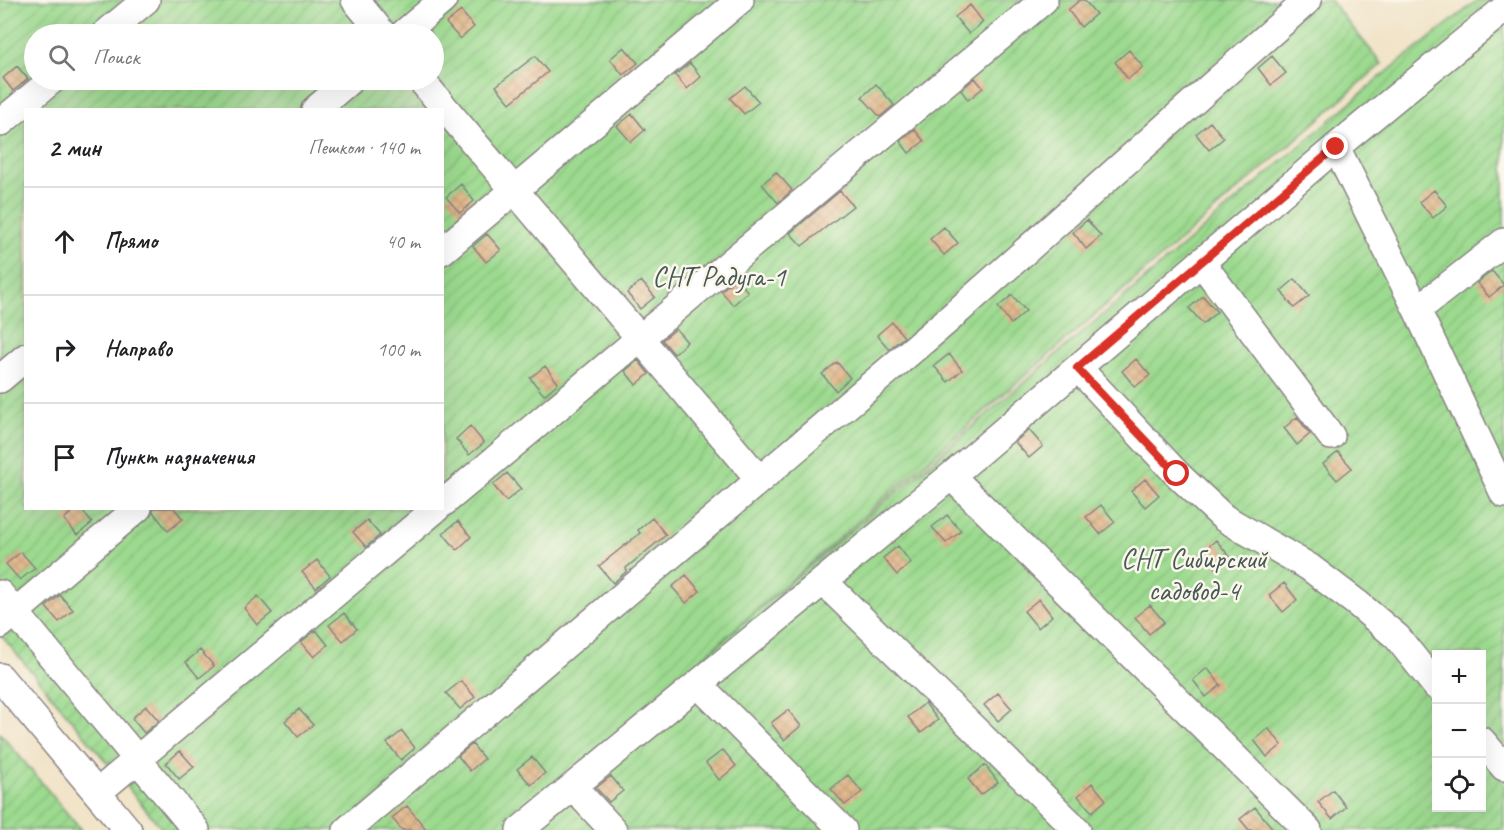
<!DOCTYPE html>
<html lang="ru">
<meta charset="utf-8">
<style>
:root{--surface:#fff;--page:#f6f6f6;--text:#202124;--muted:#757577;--line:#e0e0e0}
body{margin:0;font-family:Caveat,sans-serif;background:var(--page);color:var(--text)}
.controls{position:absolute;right:18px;bottom:18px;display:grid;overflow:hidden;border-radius:0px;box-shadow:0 6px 24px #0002}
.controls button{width:54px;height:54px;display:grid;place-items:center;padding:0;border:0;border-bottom:2px solid var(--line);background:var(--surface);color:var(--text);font:30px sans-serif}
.stop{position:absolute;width:18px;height:18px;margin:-14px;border:4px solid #d93025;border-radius:50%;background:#fff}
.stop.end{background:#d93025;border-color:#fff;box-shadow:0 2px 6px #0008}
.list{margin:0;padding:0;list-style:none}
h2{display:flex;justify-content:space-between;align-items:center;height:78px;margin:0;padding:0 24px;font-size:26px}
h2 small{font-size:20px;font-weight:400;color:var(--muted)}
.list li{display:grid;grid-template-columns:39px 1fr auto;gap:18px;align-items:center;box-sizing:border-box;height:108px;padding:0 24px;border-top:2px solid var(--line)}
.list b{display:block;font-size:22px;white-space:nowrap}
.list em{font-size:20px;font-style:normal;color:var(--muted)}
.icon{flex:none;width:33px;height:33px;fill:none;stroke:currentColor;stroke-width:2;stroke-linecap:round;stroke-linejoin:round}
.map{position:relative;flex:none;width:1504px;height:830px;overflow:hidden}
.search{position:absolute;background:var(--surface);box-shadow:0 6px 24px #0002;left:24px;top:24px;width:420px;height:66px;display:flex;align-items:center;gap:15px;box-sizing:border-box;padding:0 21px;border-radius:33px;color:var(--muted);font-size:22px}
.panel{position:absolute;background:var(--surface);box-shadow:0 6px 24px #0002;left:24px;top:108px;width:420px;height:402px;border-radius:0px}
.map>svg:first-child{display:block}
</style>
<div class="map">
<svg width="1504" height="830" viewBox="0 0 1504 830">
<defs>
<pattern id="garden-furrows" width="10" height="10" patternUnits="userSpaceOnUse" patternTransform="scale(1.5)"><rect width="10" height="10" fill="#9cda8f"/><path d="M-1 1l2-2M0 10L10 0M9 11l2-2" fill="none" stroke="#86bb7c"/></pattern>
<pattern id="building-cross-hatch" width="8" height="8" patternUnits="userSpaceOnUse" patternTransform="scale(1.5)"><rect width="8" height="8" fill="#e2b98e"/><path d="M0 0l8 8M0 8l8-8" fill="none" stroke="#c29f7b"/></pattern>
</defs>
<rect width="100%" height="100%" fill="#fbf7ec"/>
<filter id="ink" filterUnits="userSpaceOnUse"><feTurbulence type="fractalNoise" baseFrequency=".0167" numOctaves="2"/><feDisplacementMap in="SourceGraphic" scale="12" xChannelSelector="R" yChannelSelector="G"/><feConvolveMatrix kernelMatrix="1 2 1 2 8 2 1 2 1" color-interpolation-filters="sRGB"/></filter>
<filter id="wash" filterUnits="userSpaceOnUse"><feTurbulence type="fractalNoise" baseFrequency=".008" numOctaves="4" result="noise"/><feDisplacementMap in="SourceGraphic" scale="24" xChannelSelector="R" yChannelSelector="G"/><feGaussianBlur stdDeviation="1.35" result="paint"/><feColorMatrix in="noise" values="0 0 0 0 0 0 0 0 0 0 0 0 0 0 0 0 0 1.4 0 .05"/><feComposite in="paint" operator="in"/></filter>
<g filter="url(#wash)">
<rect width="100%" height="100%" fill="#f1e4c9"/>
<!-- garden -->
<path fill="url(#garden-furrows)" stroke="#5f7e65" stroke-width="1.5" fill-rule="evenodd" d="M 0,0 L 1330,0 L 1382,64 L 679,678 L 1378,79 L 1478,0 L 1504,0 L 1504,830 L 163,830 L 0,634 ZM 34,34 L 434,34 L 434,80 L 34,80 ZM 26,110 L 442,110 L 442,508 L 26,508 ZM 1436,654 L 1482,654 L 1482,808 L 1436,808 Z
M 0,733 L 81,830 L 0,830 Z"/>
<g id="blocks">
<!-- building -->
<path fill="url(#building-cross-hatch)" d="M 1080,0 L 1084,0 L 1096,14 L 1081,27 L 1068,10 Z
M 970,5 L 983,22 L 969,34 L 955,17 Z
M 461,11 L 474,27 L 460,39 L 446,23 Z
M 624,47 L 638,63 L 623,75 L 610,59 Z
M 1129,50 L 1143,67 L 1128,79 L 1115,62 Z
M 535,56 L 548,72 L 510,103 L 496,86 Z
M 1272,56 L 1286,73 L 1271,85 L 1258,68 Z
M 690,63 L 701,77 L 687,89 L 675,75 Z
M 17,66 L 28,79 L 13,91 L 3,78 Z
M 975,78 L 983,88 L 968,100 L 961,90 Z
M 876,84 L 894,105 L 880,117 L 862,97 Z
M 745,86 L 759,102 L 744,114 L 730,98 Z
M 632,114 L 645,130 L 631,142 L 617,126 Z
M 1210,122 L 1224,138 L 1209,150 L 1196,134 Z
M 914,129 L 924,141 L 909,153 L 900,141 Z
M 776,172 L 792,190 L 778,203 L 762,184 Z
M 461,184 L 474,201 L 460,213 L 446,197 Z
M 1434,190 L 1447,206 L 1433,218 L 1419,202 Z
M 840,191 L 853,206 L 802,246 L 790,233 Z
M 1087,220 L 1101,236 L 1086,249 L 1073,232 Z
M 944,227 L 958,243 L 944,255 L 930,239 Z
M 487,234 L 501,250 L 486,262 L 473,246 Z
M 1492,271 L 1504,285 L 1489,297 L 1477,283 Z
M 736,278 L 748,292 L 733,305 L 721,291 Z
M 1295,279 L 1309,296 L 1294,308 L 1281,291 Z
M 641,281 L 655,297 L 640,309 L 627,293 Z
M 1012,295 L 1026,311 L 1011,324 L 998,307 Z
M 1203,296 L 1217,312 L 1203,324 L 1189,308 Z
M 892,322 L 904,337 L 889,349 L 877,335 Z
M 676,329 L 687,342 L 674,354 L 662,340 Z
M 949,354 L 962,370 L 948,382 L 934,366 Z
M 1136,359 L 1150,375 L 1135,387 L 1122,371 Z
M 638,360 L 649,374 L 636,385 L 625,371 Z
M 837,362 L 850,378 L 836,391 L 822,374 Z
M 545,366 L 558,383 L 544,395 L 530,378 Z
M 1297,417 L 1310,434 L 1297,445 L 1284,428 Z
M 470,426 L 484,443 L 469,455 L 456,439 Z
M 1029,430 L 1043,446 L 1029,458 L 1015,442 Z
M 1338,452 L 1352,468 L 1337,480 L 1323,464 Z
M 507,473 L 521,489 L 506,501 L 493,485 Z
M 1145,479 L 1159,495 L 1145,507 L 1131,491 Z
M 1101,505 L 1115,522 L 1100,534 L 1086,517 Z
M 76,508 L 80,508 L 92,523 L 77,535 L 64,519 Z
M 153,508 L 174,508 L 183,519 L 168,531 L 153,512 Z
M 947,515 L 961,531 L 946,543 L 932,527 Z
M 652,518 L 666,535 L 626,568 L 627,571 L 613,583 L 599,566 L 640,533 L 638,530 Z
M 367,520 L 380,535 L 366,547 L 353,532 Z
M 458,521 L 471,537 L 457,550 L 443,533 Z
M 1216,540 L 1230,557 L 1216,568 L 1202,552 Z
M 898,546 L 911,563 L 897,575 L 883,558 Z
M 21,552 L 35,568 L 20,580 L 6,564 Z
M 317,560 L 330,576 L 316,588 L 302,572 Z
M 686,575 L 700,591 L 686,603 L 672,587 Z
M 1284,583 L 1297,600 L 1283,612 L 1269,595 Z
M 60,595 L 73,610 L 59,622 L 46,607 Z
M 258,596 L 272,613 L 257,625 L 244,608 Z
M 1039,599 L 1052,616 L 1038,628 L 1024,611 Z
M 1150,605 L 1164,622 L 1149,634 L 1135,617 Z
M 344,613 L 357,629 L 343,641 L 329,625 Z
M 316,630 L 328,645 L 314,657 L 301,642 Z
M 200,650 L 214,666 L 199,678 L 186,662 Z
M 1207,668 L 1221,685 L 1206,697 L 1193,680 Z
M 461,681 L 475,697 L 460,709 L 446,693 Z
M 998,693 L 1012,709 L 998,721 L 984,705 Z
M 925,703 L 938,720 L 921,733 L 908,717 Z
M 146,706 L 159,721 L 144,733 L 132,718 Z
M 299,709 L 313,725 L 298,737 L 285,721 Z
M 788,710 L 801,726 L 784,740 L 771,723 Z
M 1268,728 L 1282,745 L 1267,757 L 1254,740 Z
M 402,731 L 415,748 L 401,760 L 387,743 Z
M 472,744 L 484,759 L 470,771 L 458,756 Z
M 723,750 L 736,766 L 719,780 L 706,763 Z
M 180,751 L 194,767 L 179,779 L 166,763 Z
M 532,757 L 545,773 L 531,785 L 517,769 Z
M 985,765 L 998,782 L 981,795 L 968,779 Z
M 848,775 L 862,792 L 845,805 L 831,789 Z
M 611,776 L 623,791 L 609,802 L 596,788 Z
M 1092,783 L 1106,800 L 1092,812 L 1078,796 Z
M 1333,790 L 1346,807 L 1332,819 L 1318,802 Z
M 407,806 L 427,830 L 402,830 L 392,818 Z
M 1255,807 L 1274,830 L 1249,830 L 1240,819 Z"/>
</g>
</g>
<g filter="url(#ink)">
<use href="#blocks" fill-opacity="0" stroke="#8a8382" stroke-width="1.5"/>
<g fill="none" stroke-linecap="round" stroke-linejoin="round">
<defs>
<path id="minor" d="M 355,0 L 383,34
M 105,34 L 146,0
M 403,34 L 443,0
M 421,80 L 760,480
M 315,110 L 350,80
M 0,123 L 52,80
M 1336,147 L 1417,310 L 1504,494
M 442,251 L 740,0
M 1201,262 L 1331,436
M 1417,310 L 1504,242
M 1078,368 L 1177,474 L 1224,518 L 1309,567 L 1358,604 L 1397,637 L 1436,686
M 0,379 L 26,357
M 951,476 L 1308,830
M 442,504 L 1044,0
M 823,581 L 1077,830
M 0,594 L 196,830
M 0,625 L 138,508
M 0,677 L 128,830
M 698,684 L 843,830
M 1482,741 L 1504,767
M 573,787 L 613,830
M 97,793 L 437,508
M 347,830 L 949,319 L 1308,0
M 520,830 L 951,476 L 1336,147 L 1504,9"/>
</defs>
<!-- minor casing -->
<use href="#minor" stroke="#8a8382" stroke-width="30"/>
<!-- minor -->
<use href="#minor" stroke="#fff" stroke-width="27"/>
</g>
</g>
<g fill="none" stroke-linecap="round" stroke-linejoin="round" filter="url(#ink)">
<!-- route -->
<path stroke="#d93025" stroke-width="8" d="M 1177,474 L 1077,368 L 1336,147"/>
</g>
<g text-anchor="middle" stroke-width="5" stroke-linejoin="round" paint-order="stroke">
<!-- park labels -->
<g font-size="28" fill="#475954" stroke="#fbf7ec">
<text x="719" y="286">СНТ Радуга-1</text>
<text x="1194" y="568">СНТ Сибирский<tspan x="1194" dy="32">садовод-4</tspan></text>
</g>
</g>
</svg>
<div class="controls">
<button>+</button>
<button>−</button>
<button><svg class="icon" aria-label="locate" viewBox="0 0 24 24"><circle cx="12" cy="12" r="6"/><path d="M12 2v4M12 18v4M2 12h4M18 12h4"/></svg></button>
</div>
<div class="stop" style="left:1177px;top:474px"></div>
<div class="stop end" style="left:1336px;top:147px"></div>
<div class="search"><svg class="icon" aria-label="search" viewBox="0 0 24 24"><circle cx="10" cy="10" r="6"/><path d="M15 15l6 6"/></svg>Поиск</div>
<section class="panel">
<h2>2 мин<small>Пешком · 140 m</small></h2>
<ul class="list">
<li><svg class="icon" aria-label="ahead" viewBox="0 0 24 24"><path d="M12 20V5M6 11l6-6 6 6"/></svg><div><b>Прямо</b></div><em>40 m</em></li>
<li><svg class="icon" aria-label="right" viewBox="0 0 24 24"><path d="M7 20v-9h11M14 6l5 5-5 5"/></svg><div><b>Направо</b></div><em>100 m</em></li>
<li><svg class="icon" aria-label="arrive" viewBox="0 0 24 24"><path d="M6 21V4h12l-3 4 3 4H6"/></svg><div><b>Пункт назначения</b></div></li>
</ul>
</section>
</div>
